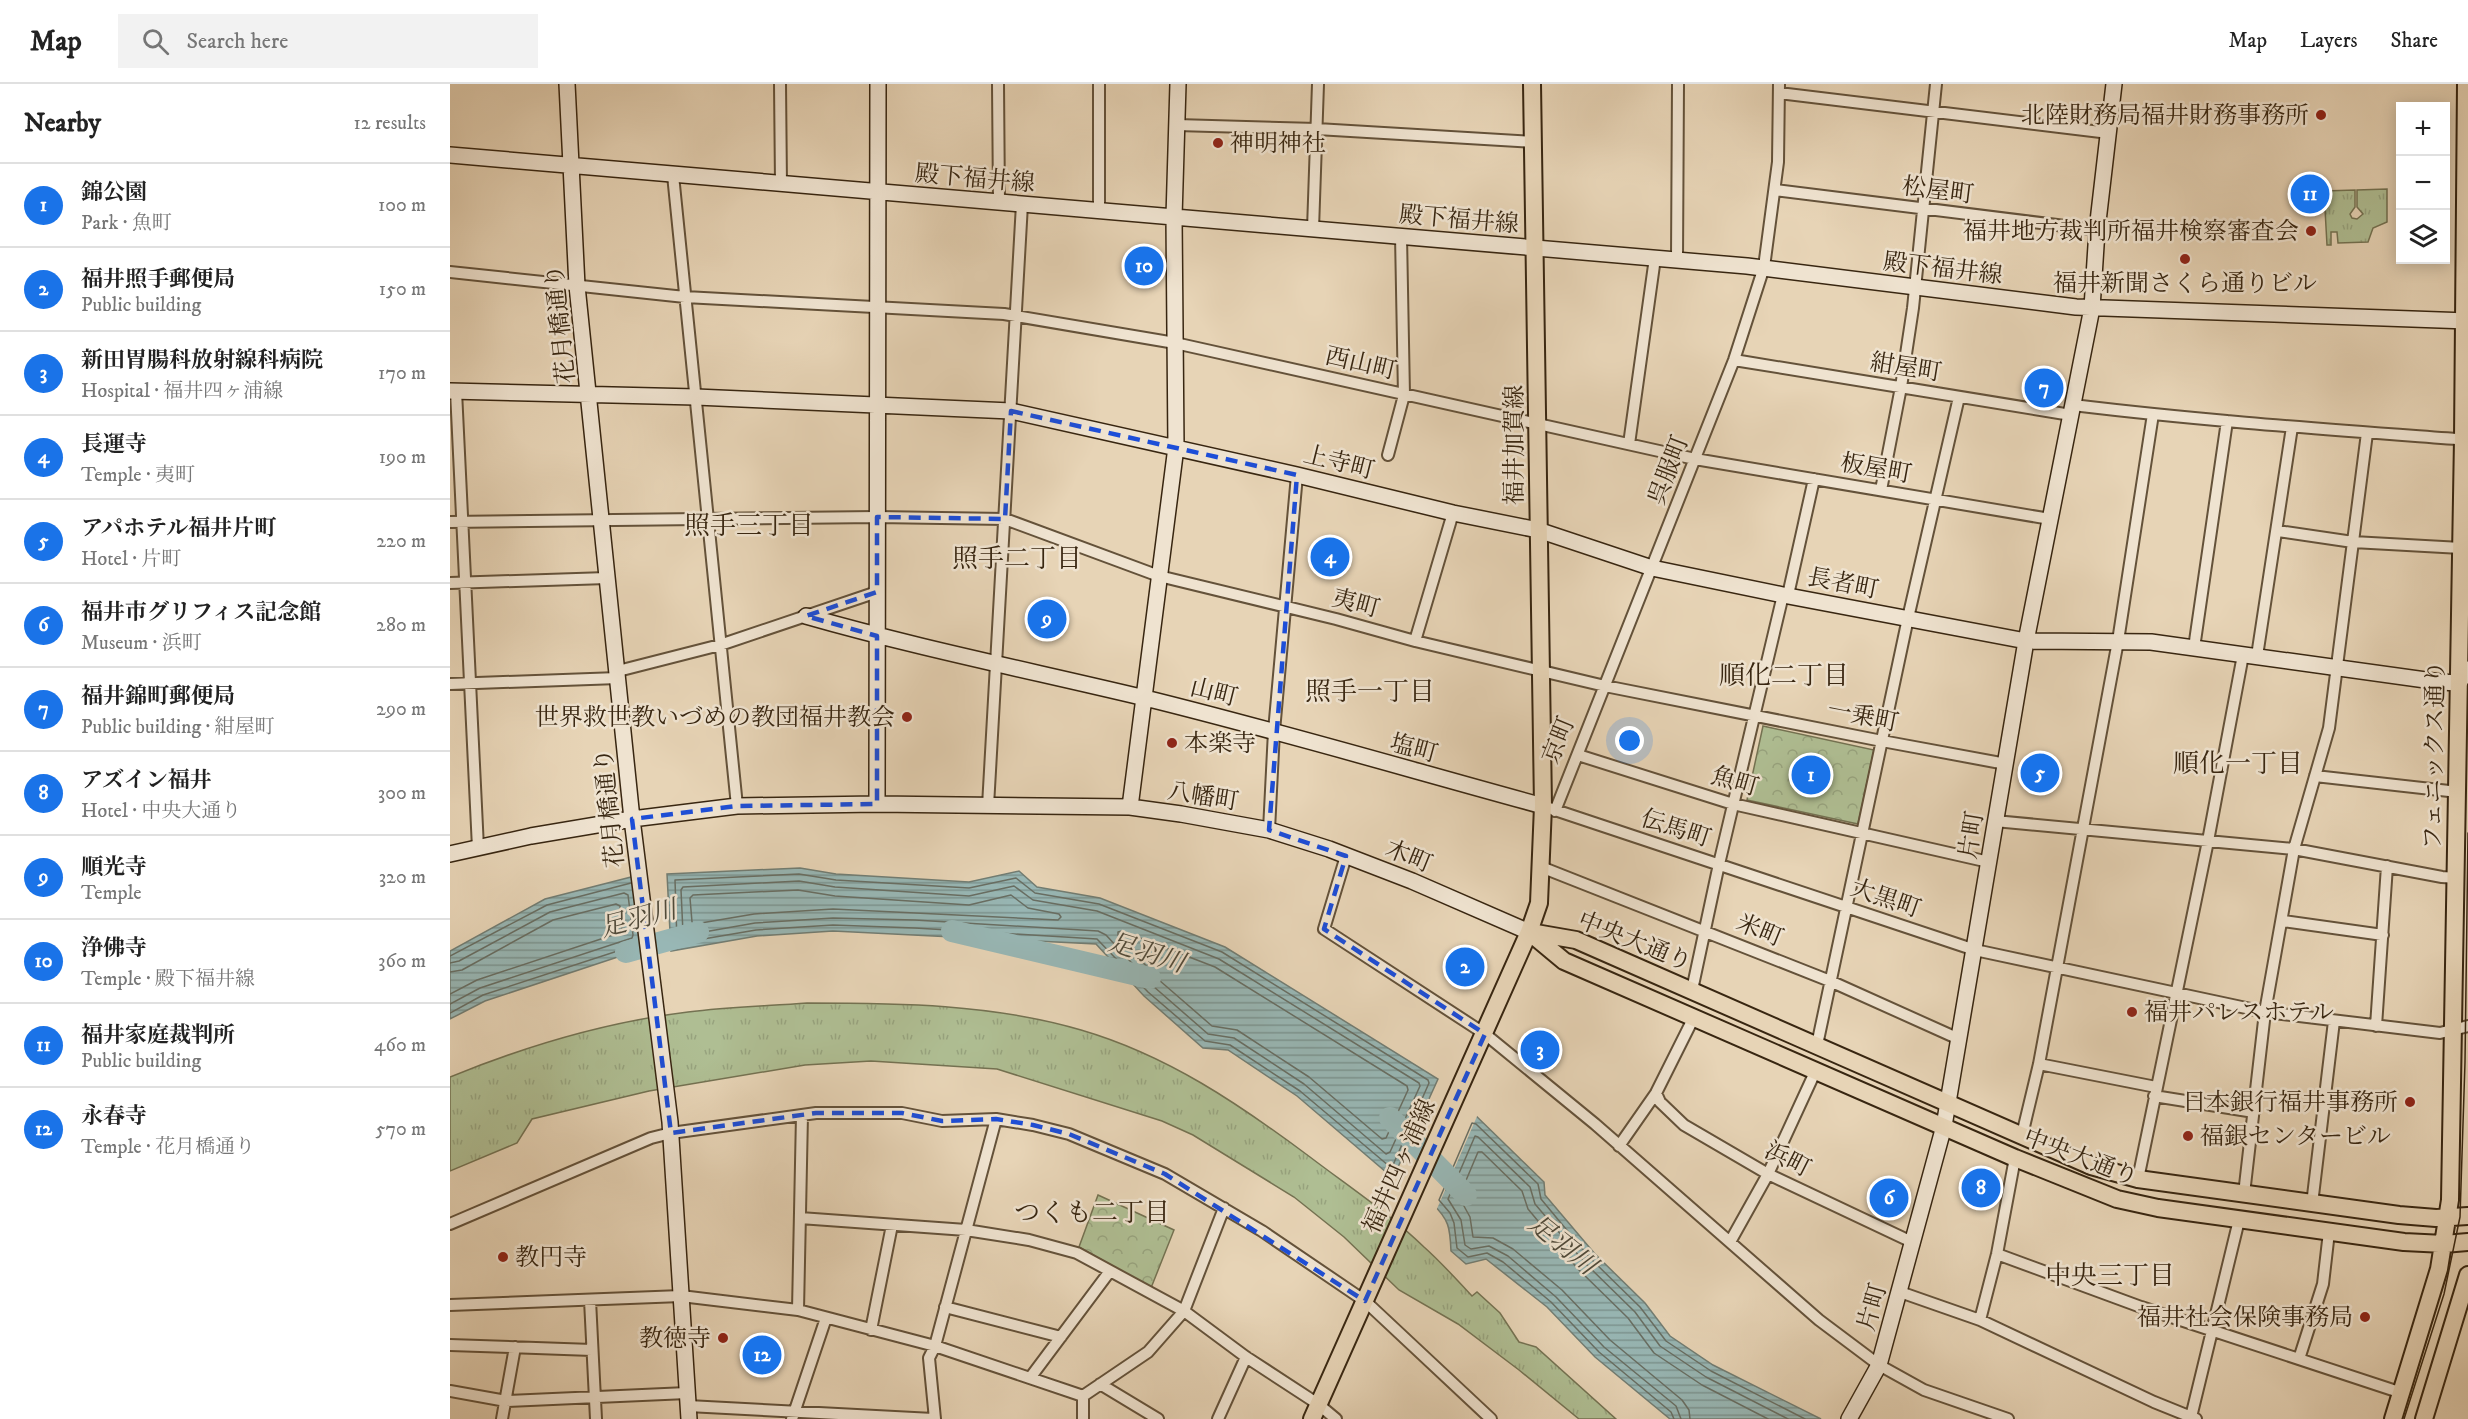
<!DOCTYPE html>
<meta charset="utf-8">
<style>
:root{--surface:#fff;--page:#f2f2f2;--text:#222;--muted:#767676;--line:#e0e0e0;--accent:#1a73e8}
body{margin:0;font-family:"IM FELL DW Pica","Noto Serif JP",serif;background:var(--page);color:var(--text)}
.controls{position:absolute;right:18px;top:18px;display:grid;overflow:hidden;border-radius:0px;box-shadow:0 3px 15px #0003}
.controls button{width:54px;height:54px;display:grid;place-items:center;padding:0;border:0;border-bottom:2px solid var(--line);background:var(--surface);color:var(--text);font:30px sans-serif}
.you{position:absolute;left:1180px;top:657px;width:21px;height:21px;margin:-15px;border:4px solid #fff;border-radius:50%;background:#1a73e8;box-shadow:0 0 0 9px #1a73e833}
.badge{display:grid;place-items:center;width:39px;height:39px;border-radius:50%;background:var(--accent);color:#fff;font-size:20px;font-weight:700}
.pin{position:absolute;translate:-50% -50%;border:3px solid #fff;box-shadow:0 2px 6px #0006}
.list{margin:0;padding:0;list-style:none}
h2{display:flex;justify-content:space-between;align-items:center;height:78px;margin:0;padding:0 24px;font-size:26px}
h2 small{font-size:20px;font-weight:400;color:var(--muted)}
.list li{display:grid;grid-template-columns:39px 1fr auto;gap:18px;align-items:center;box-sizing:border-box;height:84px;padding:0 24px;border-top:2px solid var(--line)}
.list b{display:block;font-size:22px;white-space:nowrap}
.list p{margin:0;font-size:20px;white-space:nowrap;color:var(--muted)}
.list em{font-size:20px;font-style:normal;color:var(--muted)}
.icon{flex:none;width:33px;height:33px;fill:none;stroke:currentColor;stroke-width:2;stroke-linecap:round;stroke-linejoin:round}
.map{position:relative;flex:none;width:2018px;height:1335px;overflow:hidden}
header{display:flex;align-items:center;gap:36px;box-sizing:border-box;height:84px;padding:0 30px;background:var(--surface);border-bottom:2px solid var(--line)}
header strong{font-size:28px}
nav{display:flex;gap:33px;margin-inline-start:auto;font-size:21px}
.search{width:420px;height:54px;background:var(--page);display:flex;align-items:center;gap:15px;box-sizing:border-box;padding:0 21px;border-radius:0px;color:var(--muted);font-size:22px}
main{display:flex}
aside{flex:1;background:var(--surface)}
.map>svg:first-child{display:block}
</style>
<header>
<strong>Map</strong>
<div class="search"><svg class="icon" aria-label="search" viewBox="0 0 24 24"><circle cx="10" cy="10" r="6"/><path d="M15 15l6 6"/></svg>Search here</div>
<nav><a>Map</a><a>Layers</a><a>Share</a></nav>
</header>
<main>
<aside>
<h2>Nearby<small>12 results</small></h2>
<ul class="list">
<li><span class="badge">1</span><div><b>錦公園</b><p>Park · 魚町</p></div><em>100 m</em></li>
<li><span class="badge">2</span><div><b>福井照手郵便局</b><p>Public building</p></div><em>150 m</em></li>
<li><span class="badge">3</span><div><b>新田胃腸科放射線科病院</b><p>Hospital · 福井四ヶ浦線</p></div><em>170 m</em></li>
<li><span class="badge">4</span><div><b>長運寺</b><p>Temple · 夷町</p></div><em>190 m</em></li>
<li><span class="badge">5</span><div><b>アパホテル福井片町</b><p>Hotel · 片町</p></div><em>220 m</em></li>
<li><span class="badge">6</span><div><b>福井市グリフィス記念館</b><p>Museum · 浜町</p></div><em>280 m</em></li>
<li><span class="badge">7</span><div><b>福井錦町郵便局</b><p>Public building · 紺屋町</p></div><em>290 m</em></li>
<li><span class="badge">8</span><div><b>アズイン福井</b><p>Hotel · 中央大通り</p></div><em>300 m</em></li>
<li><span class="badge">9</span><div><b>順光寺</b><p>Temple</p></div><em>320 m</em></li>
<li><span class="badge">10</span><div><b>浄佛寺</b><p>Temple · 殿下福井線</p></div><em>360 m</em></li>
<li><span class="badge">11</span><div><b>福井家庭裁判所</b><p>Public building</p></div><em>460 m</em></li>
<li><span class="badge">12</span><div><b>永春寺</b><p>Temple · 花月橋通り</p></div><em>570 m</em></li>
</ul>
</aside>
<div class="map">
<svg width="2018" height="1335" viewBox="0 0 2018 1335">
<defs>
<pattern id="grass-tufts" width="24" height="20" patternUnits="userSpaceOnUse" patternTransform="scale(1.5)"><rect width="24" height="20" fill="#afbe93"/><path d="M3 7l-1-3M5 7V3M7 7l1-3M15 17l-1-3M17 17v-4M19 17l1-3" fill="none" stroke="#97a37e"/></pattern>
<pattern id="forest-crowns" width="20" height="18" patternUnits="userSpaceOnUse" patternTransform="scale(1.5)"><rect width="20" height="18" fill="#afbe93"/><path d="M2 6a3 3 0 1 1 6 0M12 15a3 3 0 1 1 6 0" fill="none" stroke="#97a37e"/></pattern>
<pattern id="water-rules" width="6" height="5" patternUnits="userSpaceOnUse" patternTransform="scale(1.5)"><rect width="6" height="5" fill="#98b7b5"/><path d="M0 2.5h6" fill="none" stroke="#7d9592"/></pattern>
</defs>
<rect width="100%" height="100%" fill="#e7d4b6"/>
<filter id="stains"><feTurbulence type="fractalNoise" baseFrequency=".00333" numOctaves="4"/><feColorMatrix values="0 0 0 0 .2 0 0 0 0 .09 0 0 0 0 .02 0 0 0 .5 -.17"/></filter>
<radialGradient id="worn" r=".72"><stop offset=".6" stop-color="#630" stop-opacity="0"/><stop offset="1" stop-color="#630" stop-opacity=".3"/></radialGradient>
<!-- grass -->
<path fill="url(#grass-tufts)" stroke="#747252" stroke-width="1.5" d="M 1937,105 L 1937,138 L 1923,144 L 1918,158 L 1888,159 L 1887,148 L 1881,148 L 1881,161 L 1877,161 L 1874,107 L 1905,106 L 1905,123 L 1900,130 L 1902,134 L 1907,135 L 1913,130 L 1907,123 L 1907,106 Z
M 357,919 C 449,919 542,920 631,946 C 717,971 789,1020 860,1073 C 898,1102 939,1129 974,1163 C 991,1178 1006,1195 1022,1212 L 1027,1208 L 1050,1229 L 1069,1258 L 1086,1263 L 1166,1335 L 1129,1335 L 1069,1286 L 1008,1240 L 949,1206 L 894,1153 L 844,1113 L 743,1051 L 712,1037 L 547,985 L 421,977 L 355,981 L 199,1007 L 82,1035 L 67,1059 L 0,1087 L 0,993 C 76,962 156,938 238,928 C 277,923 317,922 357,919 Z"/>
<!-- forest -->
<path fill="url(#forest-crowns)" stroke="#747252" stroke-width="1.5" d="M 1313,642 L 1424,666 L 1408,740 L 1297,716 Z
M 648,1111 L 724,1146 L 701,1204 L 629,1163 Z"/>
<!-- water -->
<path fill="url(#water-rules)" stroke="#727d73" stroke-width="1.5" d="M 350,784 L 386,790 L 519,798 L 569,787 L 587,803 L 650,814 L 775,863 L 988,995 L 943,1094 L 847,1012 L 778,966 L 753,964 L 694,912 L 646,860 L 383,847 L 307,852 L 221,867 L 217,790 Z
M 189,791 L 198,863 L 35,917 L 0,935 L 0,867 L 95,815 Z
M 1020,1026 L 1094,1098 L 1095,1111 L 1145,1170 L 1195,1219 L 1220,1252 L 1263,1281 L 1371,1335 L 1220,1335 L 1145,1273 L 1097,1223 L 1036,1175 L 1016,1180 L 1001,1167 C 1000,1143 999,1136 982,1119 Z"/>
<!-- pier -->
<path fill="#e7d4b6" d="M 1021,1023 L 1028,1030 L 986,1127 L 979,1118 L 1018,1025 Z"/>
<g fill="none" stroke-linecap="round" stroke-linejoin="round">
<!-- shore -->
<path stroke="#686e63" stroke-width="1.5" d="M 349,790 L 386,796 L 519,804 L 566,794 L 585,809 L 649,820 L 772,868 L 978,996 L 979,999 L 943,1081 L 939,1082 L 850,1007 L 780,961 L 755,957 L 698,908 L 647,855 L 465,844 L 383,841 L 306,846 L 230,859 L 227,858 L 225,796 Z
M 349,797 L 385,803 L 519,812 L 564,802 L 583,816 L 647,827 L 769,875 L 969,999 L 970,1002 L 940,1068 L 936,1070 L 854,1000 L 784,954 L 758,950 L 703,902 L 656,851 L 648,847 L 465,836 L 383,834 L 305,839 L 237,851 L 233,849 L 231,806 L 233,803 Z
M 348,806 L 385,812 L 519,821 L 561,811 L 578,824 L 609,830 L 611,833 L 608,836 L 383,825 L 304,830 L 245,840 L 242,838 L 240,814 L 243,811 Z
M 672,847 L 765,883 L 957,1002 L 958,1006 L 936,1054 L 932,1055 L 859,993 L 787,946 L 762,942 L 709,896 L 668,851 L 668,848 Z
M 0,872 L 97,821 L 181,799
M 0,879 L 9,877 L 100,828 L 174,809 L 178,811 L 183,851 L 182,854 L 30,904 L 0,920
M 0,888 L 12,886 L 103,836 L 166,820 L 170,822 L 172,848 L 27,896 L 0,910
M 0,929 L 33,911 L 189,860
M 1224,1335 L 1221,1328 L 1149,1268 L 1101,1218 L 1053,1178 L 1037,1169 L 1018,1173 L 1007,1164 L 1004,1139 L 1000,1129 L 989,1116 L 1022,1039 L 1026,1040 L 1088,1100 L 1091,1115 L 1140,1174 L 1190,1223 L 1216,1257 L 1261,1287 L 1355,1335
M 1231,1335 L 1226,1322 L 1154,1263 L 1106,1213 L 1058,1172 L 1039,1162 L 1021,1165 L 1015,1161 L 1011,1136 L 998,1115 L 1025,1052 L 1028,1053 L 1080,1103 L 1085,1120 L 1135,1179 L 1185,1228 L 1210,1262 L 1256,1293 L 1338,1335
M 1240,1335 L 1239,1326 L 1232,1316 L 1160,1256 L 1112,1206 L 1063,1165 L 1043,1154 L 1023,1153 L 1020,1133 L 1009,1113 L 1028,1068 L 1032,1068 L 1072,1107 L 1078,1125 L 1128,1185 L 1178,1234 L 1204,1269 L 1252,1301 L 1318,1335"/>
<!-- river -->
<path stroke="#98b7b5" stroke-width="22" d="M 502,847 L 700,894
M 176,868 L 248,848
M 940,1034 L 1016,1111"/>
<defs>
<path id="street" d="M 330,0 L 331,100
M 548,0 L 549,118
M 1329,9 L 1659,49
M 727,41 L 867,45 L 1083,58
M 223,91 L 287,722
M 1325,106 L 1647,146
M 649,127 L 649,0
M 863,145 L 868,0
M 1227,176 L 1228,0
M 0,188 L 235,213 L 554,230 L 725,259 L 1245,375 L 1600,435
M 1284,276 L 1621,331
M 6,307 L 28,764
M 1623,321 C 1754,337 1886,346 2018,356
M 1179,360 L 1205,174
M 938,371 L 954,311 L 951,152
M 1431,406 L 1451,303 L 1463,224 L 1486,0
M 0,438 L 427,433 L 555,435 L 709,492 L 886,535 L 965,557 L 1155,602 L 1432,657 L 1556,680
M 1828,447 L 1903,458 L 2011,464
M 0,499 L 157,494
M 1338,511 L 1364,395
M 965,557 L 1003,429
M 1744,564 L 1777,337
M 1807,572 L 1842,343
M 168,587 L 270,561 L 427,508
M 0,600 L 168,594
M 1128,671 L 1283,720 L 1539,778
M 1865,692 L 2008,708
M 538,722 L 572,120
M 1093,722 L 1525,866 L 1815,928 L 1990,949 L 2018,942
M 1105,727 L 1284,276 L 1314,183 L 1328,78 L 1329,0
M 1545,737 L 1844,765 L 1992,793 L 2007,794
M 819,746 L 824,647 L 847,391
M 896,772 L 874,845 L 1035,950 L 1145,1040 L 1369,1236 L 1429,1281 L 1474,1306 L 1558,1335
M 1091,783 L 1380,897 L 1509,955
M 1833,837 L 1933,851
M 1242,906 L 1269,780 L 1333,511
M 1926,942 L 1937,782
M 1367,961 L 1458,534 L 1509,313
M 1589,980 L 1706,1003
M 1206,1009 L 1210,1018 L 1234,1041 L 1318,1090 L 1464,1159
M 1704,1012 L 1804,1028
M 1572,1051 L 1589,980 L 1668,557 L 1703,330
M 1169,1062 L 1206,1009 L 1244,933
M 1688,1095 L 1758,757 L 1793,571
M 1794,1110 L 1815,928 L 1844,765 L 1879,644 L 1917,349
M 1862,1120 L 1884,937
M 350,1134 L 516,1146 L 579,1156 L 627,1169 L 734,1227 L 796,1273 L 868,1320 L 886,1335
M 0,1140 L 201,1054 L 221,1049 L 366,1029 L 452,1029 L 492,1037 L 546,1035 L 583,1041 L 619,1050 L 715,1090 L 812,1147 L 915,1217 L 1041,1335
M 1280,1158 L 1318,1090 L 1366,986
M 1547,1170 L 1691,1223 L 1952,1309
M 1450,1208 L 1530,1236 L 1704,1318 L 1746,1335
M 140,1216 L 146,1335
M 0,1221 L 231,1212 L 348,1226 L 485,1262 L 633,1312
M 495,1223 L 611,1253
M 348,1226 L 352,1031
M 1530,1236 L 1547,1170 L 1565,1074
M 421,1246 L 442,1141
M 0,1261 L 142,1266
M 1849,1275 L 1873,1200 L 1879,1148
M 580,1294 L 660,1187
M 650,1300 L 708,1335
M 0,1307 L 56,1317 L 237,1309
M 238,1322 L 483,1335
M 1741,1333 L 1789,1136
M 52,1335 L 65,1263
M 342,1335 L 376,1234
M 485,1335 L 479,1274 L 485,1262 L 546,1035
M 633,1335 L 633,1312 L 698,1268 L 734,1227 L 774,1124
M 768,1335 L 796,1273"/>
<path id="secondary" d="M 117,0 L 127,202 L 182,735 L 220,1038 L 239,1335
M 0,71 L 1297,182 L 1626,223 L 2018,237
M 0,307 L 246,313 L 561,327 L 847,391 L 1003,429 L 1088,446 L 1202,484 L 1333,511 L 1576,557 L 1701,558 L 1990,598 L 2009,599 L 2018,585
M 356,532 C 468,564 582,587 695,614 C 829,647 961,686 1093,722
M 427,720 L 428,0
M 680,723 L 726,363 L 724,133 L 728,0
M 0,770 L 81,752 L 182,735 L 287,722 L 427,720 L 680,723 L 731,730 L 819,746 L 879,765 L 962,797 L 1079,848
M 1399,1335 L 1429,1281 L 1494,1042 L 1576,557 L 1642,224 L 1647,146 L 1664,0"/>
<path id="primary" d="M 1079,848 L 1114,877 L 1565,1074 L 1667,1115 L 1708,1124 L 1954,1158 L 1994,1160 L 2018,1158
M 1080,848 L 1126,856 L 1641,1082 L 1688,1095 L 1949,1131 L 1986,1134 L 2018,1132
M 862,1335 L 1079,848 L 1089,819 L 1093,722 L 1082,0
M 1943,1335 L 1989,1185 L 2000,1116 L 2013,355 L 2016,0
M 1974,1335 L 2018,1191"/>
</defs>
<!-- street casing -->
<use href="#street" stroke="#64523a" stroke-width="14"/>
<!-- secondary casing -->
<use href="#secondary" stroke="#382611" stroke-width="18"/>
<!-- primary casing -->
<use href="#primary" stroke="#382611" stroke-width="20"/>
<!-- street -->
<use href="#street" stroke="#efe3d0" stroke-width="10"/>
<!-- secondary -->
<use href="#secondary" stroke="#efe3d0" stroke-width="15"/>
<!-- primary -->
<use href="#primary" stroke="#e7d4b6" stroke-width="16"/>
<!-- tram -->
<path stroke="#382611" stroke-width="1.5" d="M 1954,1335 L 1994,1210 L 2010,1133 L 2015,978 L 2018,749"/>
</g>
<!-- marked area -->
<path fill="none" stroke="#1d4ed8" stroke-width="4.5" stroke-dasharray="12 8" stroke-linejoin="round" d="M 561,327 L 847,391 L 819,746 L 896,772 L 874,845 L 1035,950 L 915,1217 L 715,1090 L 619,1050 L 583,1041 L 546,1035 L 492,1037 L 452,1029 L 366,1029 L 221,1049 L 182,735 L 287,722 L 427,720 L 427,552 L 356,532 L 427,508 L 427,433 L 555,435 Z"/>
<!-- markers -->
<g fill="#8f2418" stroke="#efe3d0" stroke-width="2">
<circle cx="1871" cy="31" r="6"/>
<circle cx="768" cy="59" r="6"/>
<circle cx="1861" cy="147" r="6"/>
<circle cx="1735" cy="175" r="6"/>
<circle cx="457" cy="633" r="6"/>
<circle cx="722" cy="659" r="6"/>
<circle cx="1682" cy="928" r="6"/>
<circle cx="1960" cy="1018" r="6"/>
<circle cx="1738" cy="1052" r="6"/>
<circle cx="53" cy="1173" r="6"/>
<circle cx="1915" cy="1233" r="6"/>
<circle cx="273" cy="1254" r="6"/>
</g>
<g text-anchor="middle" stroke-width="5" stroke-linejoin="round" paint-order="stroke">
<!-- poi labels -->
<g font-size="24" fill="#382611" stroke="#efe3d0" text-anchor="end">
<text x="1859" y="39">北陸財務局福井財務事務所</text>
<text x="780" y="67" text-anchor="start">神明神社</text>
<text x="1849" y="155">福井地方裁判所福井検察審査会</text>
<text x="1735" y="207" text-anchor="middle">福井新聞さくら通りビル</text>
<text x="445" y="641">世界救世教いづめの教団福井教会</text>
<text x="734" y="667" text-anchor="start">本楽寺</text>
<text x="1694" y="936" text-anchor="start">福井パレスホテル</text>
<text x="1948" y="1026">日本銀行福井事務所</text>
<text x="1750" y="1060" text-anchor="start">福銀センタービル</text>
<text x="65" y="1181" text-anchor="start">教円寺</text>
<text x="1903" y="1241">福井社会保険事務局</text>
<text x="261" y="1262">教徳寺</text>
</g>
<!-- street labels -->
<g font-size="24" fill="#382611" stroke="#efe3d0">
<text transform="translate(525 94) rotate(5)" y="8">殿下福井線</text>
<text transform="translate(1488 106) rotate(7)" y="8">松屋町</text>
<text transform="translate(1009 135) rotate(5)" y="8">殿下福井線</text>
<text transform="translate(1493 184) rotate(7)" y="8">殿下福井線</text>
<text transform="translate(110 240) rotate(-96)" y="8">花月橋通り</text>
<text transform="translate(911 279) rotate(13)" y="8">西山町</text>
<text transform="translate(1456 283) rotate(9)" y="8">紺屋町</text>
<text transform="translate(1064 361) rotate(-90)" y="8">福井加賀線</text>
<text transform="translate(889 378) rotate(14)" y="8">上寺町</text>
<text transform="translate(1426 384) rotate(10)" y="8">板屋町</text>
<text transform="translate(1218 386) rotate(-69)" y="8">呉服町</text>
<text transform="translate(1393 499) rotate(11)" y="8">長者町</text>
<text transform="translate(906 519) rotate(15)" y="8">夷町</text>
<text transform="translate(764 608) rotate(14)" y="8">山町</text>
<text transform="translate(1413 632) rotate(11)" y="8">一乗町</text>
<text transform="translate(1108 656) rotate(-68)" y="8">京町</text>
<text transform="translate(964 664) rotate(15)" y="8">塩町</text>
<text transform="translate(1984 671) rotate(-89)" y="8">フェニックス通り</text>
<text transform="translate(1285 697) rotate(16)" y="8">魚町</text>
<text transform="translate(753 712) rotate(9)" y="8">八幡町</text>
<text transform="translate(159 724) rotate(-96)" y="8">花月橋通り</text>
<text transform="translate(1226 744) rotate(18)" y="8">伝馬町</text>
<text transform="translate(1521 751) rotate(-81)" y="8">片町</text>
<text transform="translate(959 772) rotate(22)" y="8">木町</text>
<text transform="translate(1436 814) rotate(19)" y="8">大黒町</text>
<text transform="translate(1310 846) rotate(22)" y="8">米町</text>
<text transform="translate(1185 857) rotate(22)" y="8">中央大通り</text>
<text transform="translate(1631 1073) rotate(21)" y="8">中央大通り</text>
<text transform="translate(1338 1075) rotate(27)" y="8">浜町</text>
<text transform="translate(949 1082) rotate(-66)" y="8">福井四ヶ浦線</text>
<text transform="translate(1422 1223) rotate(-74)" y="8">片町</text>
</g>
<!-- neighbourhood labels -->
<g font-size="26" fill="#382611" stroke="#efe3d0">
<text x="299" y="450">照手三丁目</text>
<text x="567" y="483">照手二丁目</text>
<text x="1334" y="600">順化二丁目</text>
<text x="920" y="616">照手一丁目</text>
<text x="1788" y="688">順化一丁目</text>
<text x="642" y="1137">つくも二丁目</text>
<text x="1660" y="1200">中央三丁目</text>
</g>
<!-- water labels -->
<g font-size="26" font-style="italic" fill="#504a3a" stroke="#efe3d0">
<text transform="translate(188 834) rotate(-15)" y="9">足羽川</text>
<text transform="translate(697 868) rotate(17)" y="9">足羽川</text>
<text transform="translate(1113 1160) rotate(39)" y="9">足羽川</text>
</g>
</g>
<rect width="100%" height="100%" filter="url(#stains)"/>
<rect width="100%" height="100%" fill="url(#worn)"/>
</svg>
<div class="controls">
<button>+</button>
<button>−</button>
<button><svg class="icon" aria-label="layers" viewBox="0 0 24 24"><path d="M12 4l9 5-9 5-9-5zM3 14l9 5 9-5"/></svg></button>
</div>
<div class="you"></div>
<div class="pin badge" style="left:1361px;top:691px">1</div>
<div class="pin badge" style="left:1015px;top:883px">2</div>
<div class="pin badge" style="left:1090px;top:966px">3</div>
<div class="pin badge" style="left:880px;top:473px">4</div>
<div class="pin badge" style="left:1590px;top:689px">5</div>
<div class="pin badge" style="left:1439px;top:1114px">6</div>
<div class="pin badge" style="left:1594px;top:304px">7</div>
<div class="pin badge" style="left:1531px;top:1104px">8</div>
<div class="pin badge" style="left:597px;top:535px">9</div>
<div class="pin badge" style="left:694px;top:182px">10</div>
<div class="pin badge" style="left:1860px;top:110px">11</div>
<div class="pin badge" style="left:312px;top:1271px">12</div>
</div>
</main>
